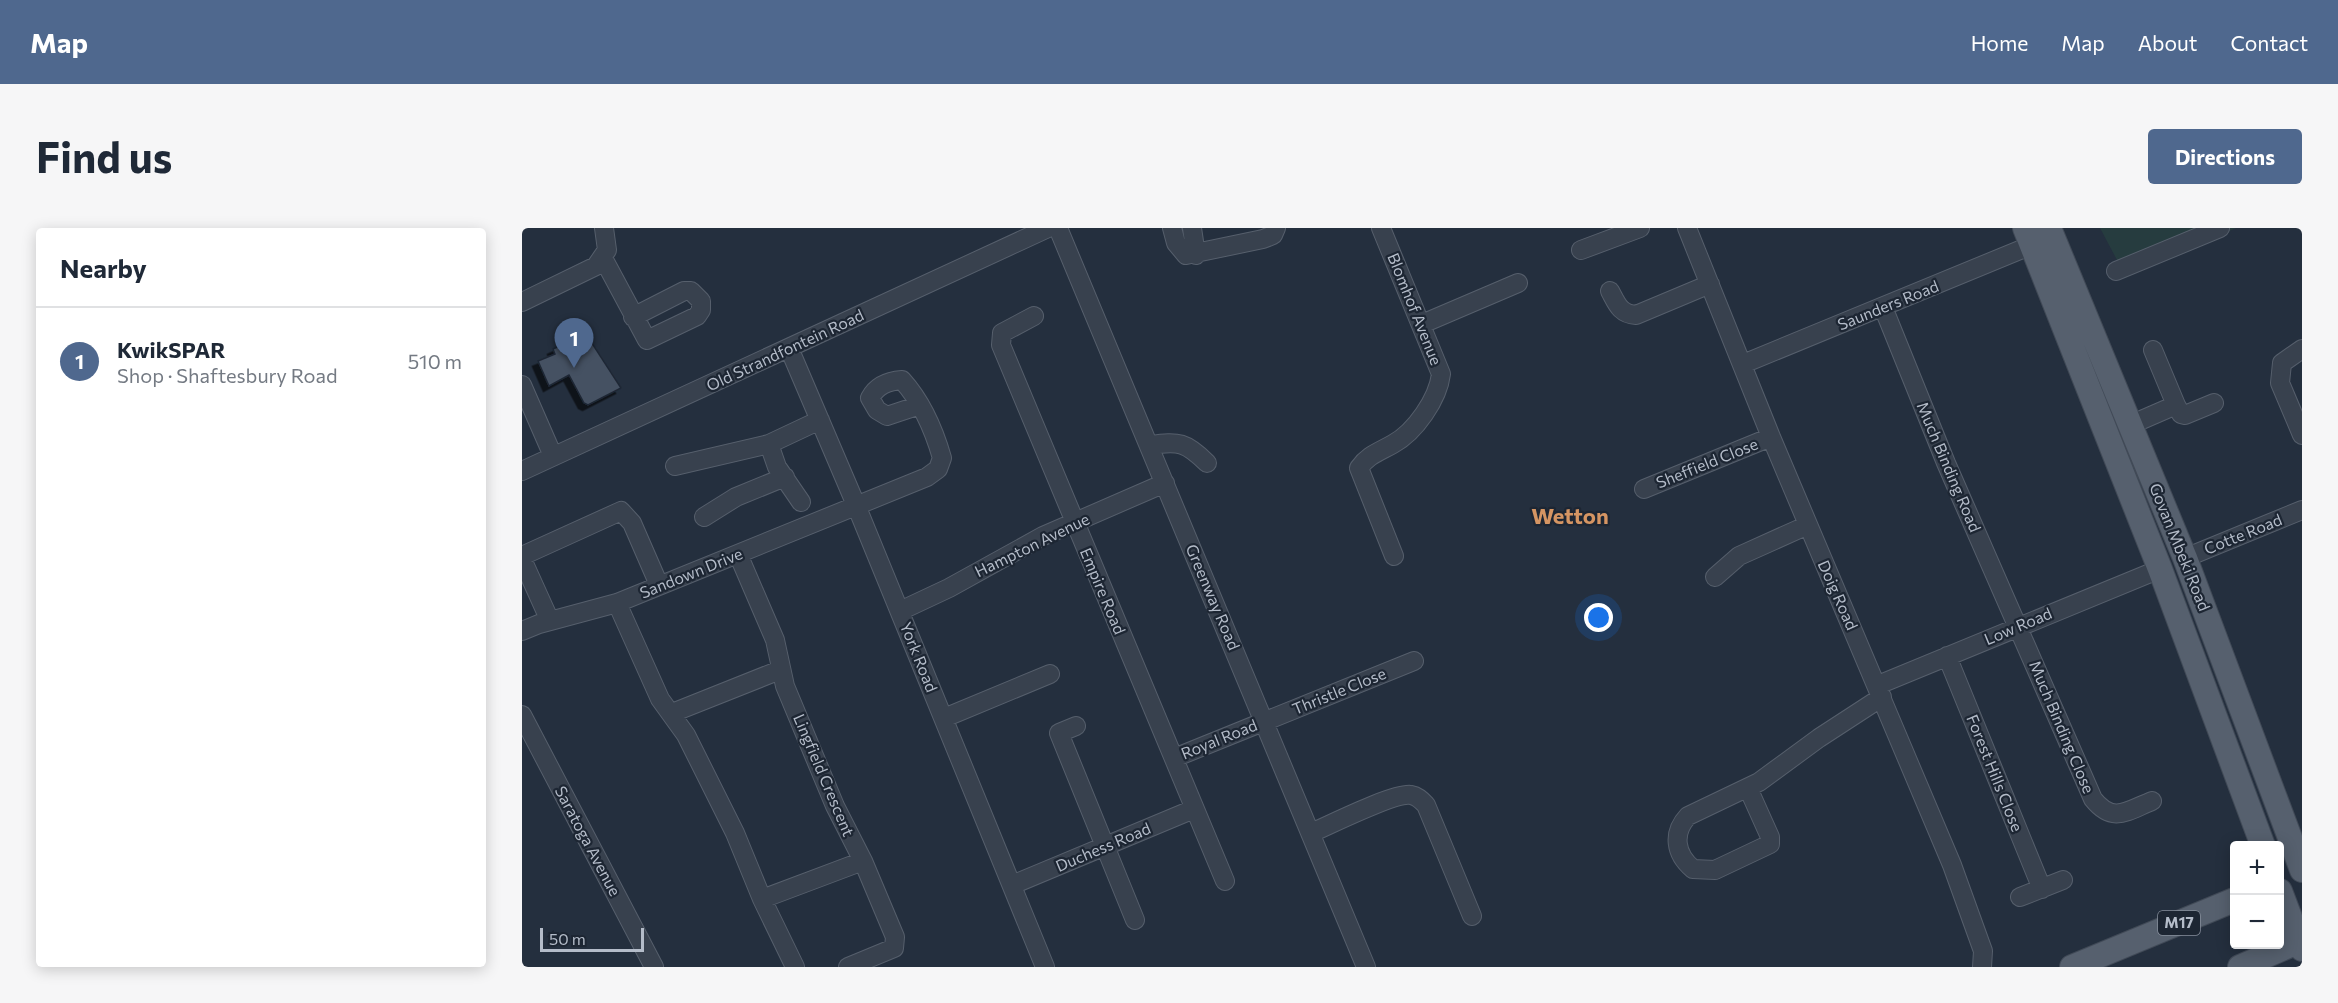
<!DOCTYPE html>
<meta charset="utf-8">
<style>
:root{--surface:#fff;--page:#f6f6f7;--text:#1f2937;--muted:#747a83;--line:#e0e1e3;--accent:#4f688e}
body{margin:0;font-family:Commissioner,sans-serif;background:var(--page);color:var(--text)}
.controls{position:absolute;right:18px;bottom:18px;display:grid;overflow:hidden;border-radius:6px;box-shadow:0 3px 15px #0003}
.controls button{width:54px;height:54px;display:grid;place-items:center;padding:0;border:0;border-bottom:2px solid var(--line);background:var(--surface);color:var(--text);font:30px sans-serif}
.scale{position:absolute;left:18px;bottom:15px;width:104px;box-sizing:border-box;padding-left:6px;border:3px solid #b4bcc9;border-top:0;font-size:16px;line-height:21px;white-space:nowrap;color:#b4bcc9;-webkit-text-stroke:4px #1d2633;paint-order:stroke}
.you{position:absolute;left:1077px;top:390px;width:21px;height:21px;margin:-15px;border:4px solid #fff;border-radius:50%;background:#1a73e8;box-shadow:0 0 0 9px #1a73e833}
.badge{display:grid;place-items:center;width:39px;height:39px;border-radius:50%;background:var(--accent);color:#fff;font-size:20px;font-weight:700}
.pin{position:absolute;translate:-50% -50px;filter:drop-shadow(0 2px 3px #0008)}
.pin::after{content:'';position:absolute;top:32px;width:21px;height:18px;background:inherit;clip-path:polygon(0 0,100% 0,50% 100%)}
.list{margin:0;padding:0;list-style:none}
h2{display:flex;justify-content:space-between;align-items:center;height:78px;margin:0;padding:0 24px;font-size:26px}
h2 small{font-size:20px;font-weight:400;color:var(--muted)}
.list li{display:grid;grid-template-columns:39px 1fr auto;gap:18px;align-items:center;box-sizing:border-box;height:108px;padding:0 24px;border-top:2px solid var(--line)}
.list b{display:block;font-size:22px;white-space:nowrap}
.list p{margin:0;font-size:20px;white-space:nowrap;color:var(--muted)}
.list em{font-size:20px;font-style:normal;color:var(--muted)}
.map{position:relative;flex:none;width:1780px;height:739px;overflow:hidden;border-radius:6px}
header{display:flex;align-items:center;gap:36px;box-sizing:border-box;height:84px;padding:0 30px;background:var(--accent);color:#fff}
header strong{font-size:28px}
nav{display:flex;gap:33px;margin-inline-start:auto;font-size:21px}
.intro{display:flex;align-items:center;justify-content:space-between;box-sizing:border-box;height:144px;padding:0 36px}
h1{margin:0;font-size:42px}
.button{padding:15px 27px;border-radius:6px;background:var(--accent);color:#fff;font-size:21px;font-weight:700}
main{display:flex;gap:36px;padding:0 36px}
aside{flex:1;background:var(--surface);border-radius:6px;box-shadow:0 3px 15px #0003}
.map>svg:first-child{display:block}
</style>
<header>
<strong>Map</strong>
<nav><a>Home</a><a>Map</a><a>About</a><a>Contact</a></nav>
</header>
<div class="intro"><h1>Find us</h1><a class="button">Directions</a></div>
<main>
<aside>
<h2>Nearby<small></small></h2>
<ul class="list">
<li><span class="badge">1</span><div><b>KwikSPAR</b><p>Shop · Shaftesbury Road</p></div><em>510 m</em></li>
</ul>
</aside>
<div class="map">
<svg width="1780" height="739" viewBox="0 0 1780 739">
<defs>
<filter id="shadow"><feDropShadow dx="-5.5" dy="5.5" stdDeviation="0" flood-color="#0009"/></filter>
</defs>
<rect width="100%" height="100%" fill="#242f3e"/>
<!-- green -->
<path fill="#263c3f" d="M 1578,0 L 1714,0 L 1604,49 Z"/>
<!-- building -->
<path fill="#455162" stroke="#1f2835" stroke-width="1.5" filter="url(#shadow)" d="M 64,106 L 99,160 L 66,177 L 62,175 L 47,147 L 27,158 L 16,133 L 33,126 L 31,121 Z"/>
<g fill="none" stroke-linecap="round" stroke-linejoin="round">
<defs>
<path id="minor" d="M 536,0 L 844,739
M 650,0 L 654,15 L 664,27 L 741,11 L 751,7 L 754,0
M 670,0 L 674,27
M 859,0 L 919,146 C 916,171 893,204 871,216 C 857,224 846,227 837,240 L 872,328
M 1165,0 L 1249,209 L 1430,637 L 1461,723 L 1460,739
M 1059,22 L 1118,0
M 81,30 L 125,112 L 175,88 L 179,82 L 179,73 L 169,63 L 162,63 L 111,89
M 1594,43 L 1698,0
M 1088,63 C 1095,76 1098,86 1114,87 L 1188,56
M 0,74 L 74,38 L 85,22 L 82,0
M 1361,79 L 1424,235 L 1571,571 C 1591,596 1605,583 1630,573
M 512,88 L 480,105 L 479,117 L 703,653
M 900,96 L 996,55
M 267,120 L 334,277 L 523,739
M 1780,121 L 1760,135 L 1758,155 L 1780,207
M 1221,136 L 1510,17
M 0,157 L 31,228
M 1654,177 L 1659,186 L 1663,187 L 1692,175
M 1608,197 L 1654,177 L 1631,122
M 628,217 C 657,213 664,214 685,235
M 153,238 L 247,216
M 0,243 L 526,0
M 1122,261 L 1249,209
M 279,274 L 255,239 L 247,216 L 298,192
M 182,289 L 214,269 L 263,249
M 216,326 L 253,412 L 263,458 L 313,578 L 341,633 L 373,709 L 372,720 L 326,739
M 0,328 L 99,283 L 110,295 L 137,357
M 1663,330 L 1780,282
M 0,331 L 28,393
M 1193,349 L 1217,328 L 1286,297
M 95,375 L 138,471 L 164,507 L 213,605 L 240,671 L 273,739
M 378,383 L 427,360 L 521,308 L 643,255
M 0,403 L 17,396 L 95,375 L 405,249 L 416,241 L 420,230 C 412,202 399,173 380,152 C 366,153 355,157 348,170 L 355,182 L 365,188 L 398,177
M 1425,428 L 1520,661
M 1356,457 L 1638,341
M 150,485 L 258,442
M 0,487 L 132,739
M 422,490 L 528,446
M 554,498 L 537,505 L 613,692
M 652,530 L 892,433
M 1226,560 L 1248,609 L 1248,616 L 1193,642 L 1171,641 C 1153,626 1150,605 1166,588 L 1237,554 L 1297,510 L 1360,469
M 789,605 C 808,597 873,564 889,567 C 896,568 900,573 904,577 L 950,688
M 490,657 L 672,581
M 1498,669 L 1541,652
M 240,671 L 341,633"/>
<path id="major" d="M 1503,0 L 1638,341 L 1741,618
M 1527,0 L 1663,330 L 1780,642
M 1758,663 L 1780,721
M 1550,739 L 1712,672
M 1718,739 L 1780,712"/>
</defs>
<!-- minor casing -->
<use href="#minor" stroke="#565f6c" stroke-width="20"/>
<!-- major casing -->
<use href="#major" stroke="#414a57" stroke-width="26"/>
<!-- minor -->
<use href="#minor" stroke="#38414e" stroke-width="18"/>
<!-- major -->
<use href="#major" stroke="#56606e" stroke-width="24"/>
</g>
<g text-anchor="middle" stroke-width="4.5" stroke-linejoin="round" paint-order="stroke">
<!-- shield labels -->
<rect fill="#1d2633" stroke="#878f9c" stroke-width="1.5" x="1636" y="683" width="42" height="24" rx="4.5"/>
<g font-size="15" font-weight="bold" fill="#b4bcc9">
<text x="1657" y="700">M17</text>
</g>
<!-- street labels -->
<g font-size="16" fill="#b4bcc9" stroke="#1d2633">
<text transform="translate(1366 77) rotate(-22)" y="6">Saunders Road</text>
<text transform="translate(893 81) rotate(68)" y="6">Blomhof Avenue</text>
<text transform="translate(263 122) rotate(-25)" y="6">Old Strandfontein Road</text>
<text transform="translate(1185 235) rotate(-22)" y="6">Sheffield Close</text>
<text transform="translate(1427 239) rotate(67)" y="6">Much Binding Road</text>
<text transform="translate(1721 306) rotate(-22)" y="6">Cotte Road</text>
<text transform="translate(510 317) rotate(-26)" y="6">Hampton Avenue</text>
<text transform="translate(1658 319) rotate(68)" y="6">Govan Mbeki Road</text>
<text transform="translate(169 345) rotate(-22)" y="6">Sandown Drive</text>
<text transform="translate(581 363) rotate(67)" y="6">Empire Road</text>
<text transform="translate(1316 367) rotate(66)" y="6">Doig Road</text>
<text transform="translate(691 369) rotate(67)" y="6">Greenway Road</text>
<text transform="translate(1496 398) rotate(-23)" y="6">Low Road</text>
<text transform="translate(397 429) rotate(68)" y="6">York Road</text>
<text transform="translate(817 463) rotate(-22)" y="6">Thristle Close</text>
<text transform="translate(1540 499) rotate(67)" y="6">Much Binding Close</text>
<text transform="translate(697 511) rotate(-22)" y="6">Royal Road</text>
<text transform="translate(1473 545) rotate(68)" y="6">Forest Hills Close</text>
<text transform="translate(302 547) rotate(67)" y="6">Lingfield Crescent</text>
<text transform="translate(66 613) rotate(62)" y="6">Saratoga Avenue</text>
<text transform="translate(581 619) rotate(-23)" y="6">Duchess Road</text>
</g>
<!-- district labels -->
<g font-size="22" font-weight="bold" fill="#d59563" stroke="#1d2633">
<text x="1048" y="296">Wetton</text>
</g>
</g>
</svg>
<div class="controls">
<button>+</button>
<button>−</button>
</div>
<div class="scale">50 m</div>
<div class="you"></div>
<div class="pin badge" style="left:52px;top:140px">1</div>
</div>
</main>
